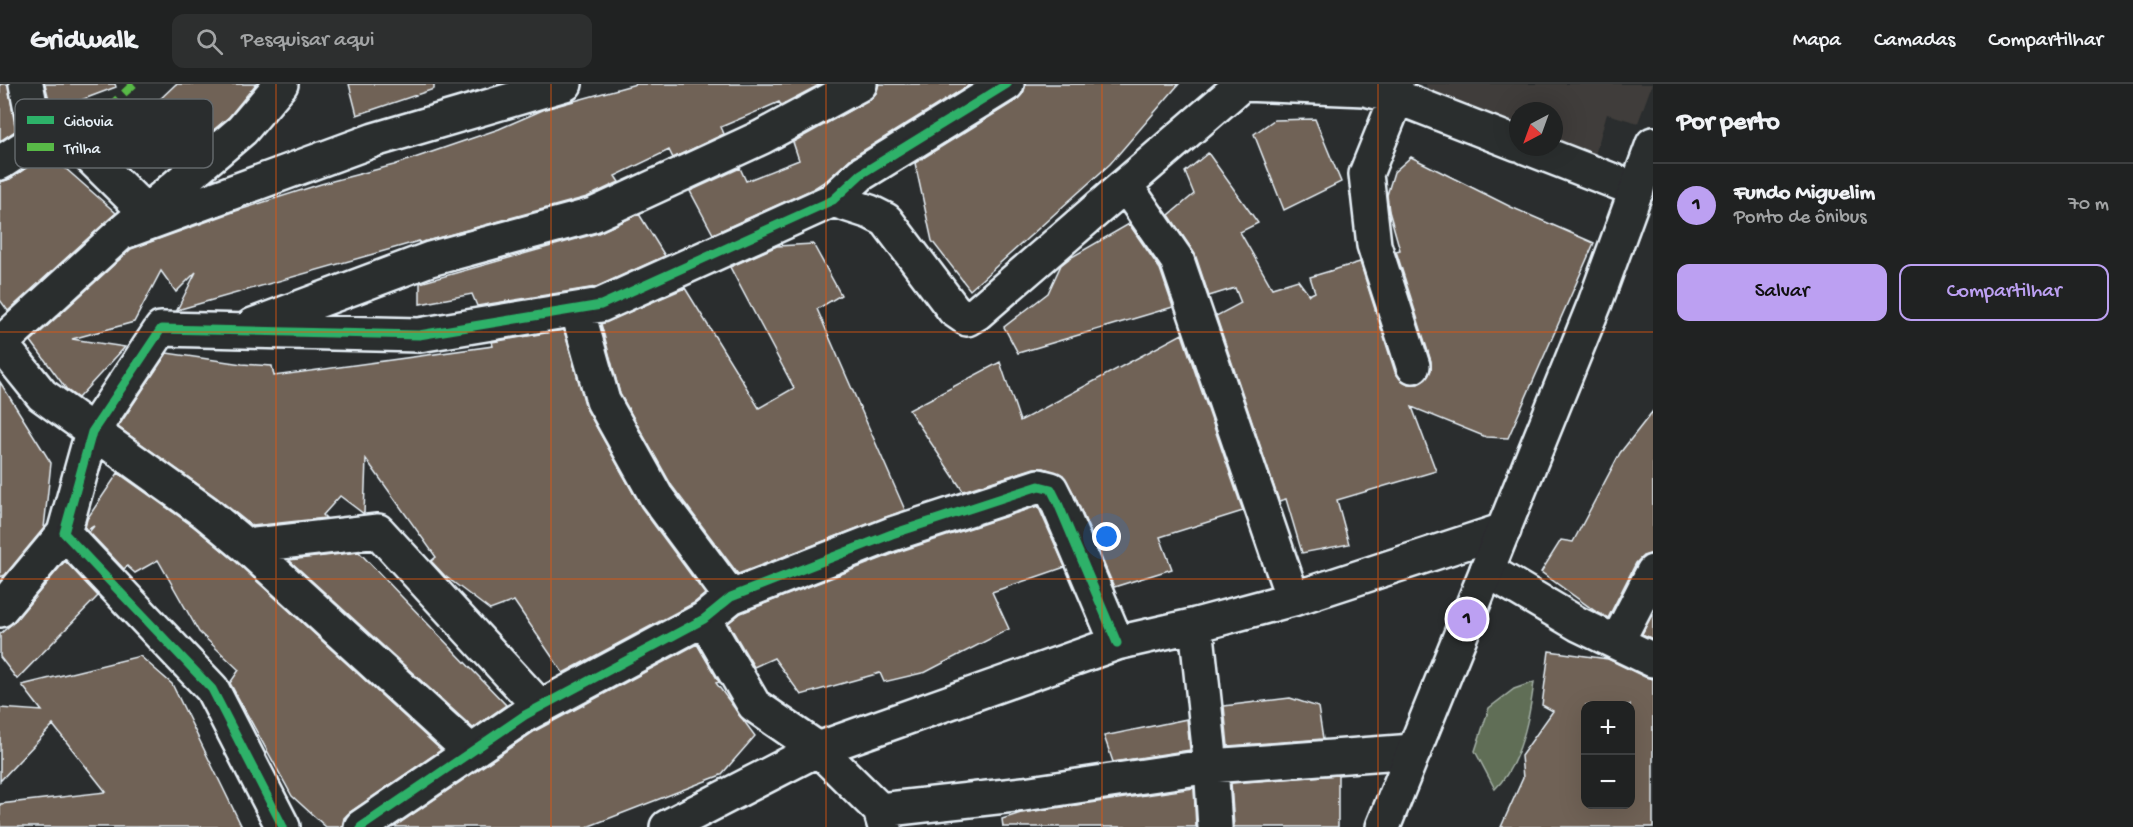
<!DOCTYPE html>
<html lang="pt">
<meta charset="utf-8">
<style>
:root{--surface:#202222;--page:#2d2f2f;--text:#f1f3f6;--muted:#a2a4a5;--line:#3d3f40;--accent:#bca0f2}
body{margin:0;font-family:"Gochi Hand",sans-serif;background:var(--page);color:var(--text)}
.controls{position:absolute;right:18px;bottom:18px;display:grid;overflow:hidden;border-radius:12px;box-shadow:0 6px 24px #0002}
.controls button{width:54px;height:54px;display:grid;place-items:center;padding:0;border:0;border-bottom:2px solid var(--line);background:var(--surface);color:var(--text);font:30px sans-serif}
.compass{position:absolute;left:1509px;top:18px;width:54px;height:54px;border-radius:50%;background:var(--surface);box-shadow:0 6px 24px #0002;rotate:221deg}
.you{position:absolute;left:1107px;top:453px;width:21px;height:21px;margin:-15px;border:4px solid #fff;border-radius:50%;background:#1a73e8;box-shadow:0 0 0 9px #1a73e833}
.badge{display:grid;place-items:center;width:39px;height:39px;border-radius:50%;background:var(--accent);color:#111;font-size:20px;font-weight:700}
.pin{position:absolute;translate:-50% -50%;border:3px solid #fff;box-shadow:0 2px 6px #0006}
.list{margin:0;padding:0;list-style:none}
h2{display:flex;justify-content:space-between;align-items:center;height:78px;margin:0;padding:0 24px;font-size:26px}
h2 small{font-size:20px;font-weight:400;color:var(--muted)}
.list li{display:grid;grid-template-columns:39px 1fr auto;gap:18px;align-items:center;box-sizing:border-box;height:84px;padding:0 24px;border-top:2px solid var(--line)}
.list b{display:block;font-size:22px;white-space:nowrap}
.list p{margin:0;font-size:20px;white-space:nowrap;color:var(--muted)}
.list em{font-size:20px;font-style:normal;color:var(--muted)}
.actions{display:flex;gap:12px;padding:18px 24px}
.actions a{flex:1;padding:14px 0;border:2px solid var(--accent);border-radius:12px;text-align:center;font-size:21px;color:var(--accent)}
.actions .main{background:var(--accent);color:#111}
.icon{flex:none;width:33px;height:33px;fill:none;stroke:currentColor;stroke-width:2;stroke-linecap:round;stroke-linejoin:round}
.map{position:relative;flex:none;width:1653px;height:743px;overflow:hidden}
header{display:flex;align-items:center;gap:36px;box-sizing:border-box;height:84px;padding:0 30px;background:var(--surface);border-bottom:2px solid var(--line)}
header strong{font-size:28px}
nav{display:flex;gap:33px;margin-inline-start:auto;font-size:21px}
.search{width:420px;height:54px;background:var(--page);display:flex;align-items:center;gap:15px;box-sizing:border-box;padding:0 21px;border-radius:12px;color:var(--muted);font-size:22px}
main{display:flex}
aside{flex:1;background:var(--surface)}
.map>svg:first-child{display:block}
</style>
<header>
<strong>Gridwalk</strong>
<div class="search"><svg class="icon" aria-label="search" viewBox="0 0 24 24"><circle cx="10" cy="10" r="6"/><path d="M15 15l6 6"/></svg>Pesquisar aqui</div>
<nav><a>Mapa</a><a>Camadas</a><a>Compartilhar</a></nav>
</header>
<main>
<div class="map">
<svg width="1653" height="743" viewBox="0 0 1653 743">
<rect width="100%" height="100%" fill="#2a2d2e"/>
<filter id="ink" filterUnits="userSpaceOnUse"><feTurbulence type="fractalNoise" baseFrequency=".0167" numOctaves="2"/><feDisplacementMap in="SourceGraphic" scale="12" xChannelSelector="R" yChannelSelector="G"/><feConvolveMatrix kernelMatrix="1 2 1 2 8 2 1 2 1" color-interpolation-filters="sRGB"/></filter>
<g filter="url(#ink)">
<!-- built -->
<path fill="#3f3d3a" d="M 1426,0 L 1652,0 L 1638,39 L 1607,30 L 1595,71 L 1554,57 L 1554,27 L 1518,27 L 1518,43 L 1427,7 Z"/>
<!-- green -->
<path fill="#606e56" stroke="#a4b0a7" stroke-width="1.5" d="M 1534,598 C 1530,631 1520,681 1495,705 L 1475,667 L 1489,624 L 1514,605 Z"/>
<!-- building -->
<path fill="#6f6256" stroke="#e8f1f8" stroke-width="1.5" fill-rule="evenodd" d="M 0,0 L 8,0 L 15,42 L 15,47 L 0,57 Z
M 45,0 L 115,0 L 116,3 L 52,27 Z
M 176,0 L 256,0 L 229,33 L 177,77 L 137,37 Z
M 349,0 L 434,0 L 434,5 L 357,31 Z
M 636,0 L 821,0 L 781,21 L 779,18 L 721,43 L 724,50 L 673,74 L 669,66 L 615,92 L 619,98 L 587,113 L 419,159 L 419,157 L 177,226 L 196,188 L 176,208 L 161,187 L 134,238 L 72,255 L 125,263 L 78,314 L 67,306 L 31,257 L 131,165 L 236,127 L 321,100 L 394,81 L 499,45 L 545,25 Z
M 879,0 L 971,0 L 851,74 L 827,96 L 813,105 L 713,150 L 690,107 L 740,84 L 746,97 L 799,76 L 793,58 L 869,16 L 876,9 Z
M 1026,0 L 1179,0 L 1110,80 L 970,206 L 932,157 L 915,79 L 1017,16 L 1023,9 Z
M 1315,35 L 1341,98 L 1284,126 L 1254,50 L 1274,36 Z
M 48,69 L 116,129 L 8,227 L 0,216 L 0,98 L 10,95 Z
M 1208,69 L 1258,139 L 1240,148 L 1272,204 L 1298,196 L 1309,211 L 1315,208 L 1310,193 L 1360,178 L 1395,288 L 1400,295 L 1408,300 L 1418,300 L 1426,295 L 1431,286 L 1431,277 L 1396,167 L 1400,166 L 1389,127 L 1387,111 L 1394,88 L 1411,73 L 1511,123 L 1594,159 L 1508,354 L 1486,353 L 1412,323 L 1436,387 L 1337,416 L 1349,460 L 1302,469 L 1286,415 L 1279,417 L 1216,232 L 1241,219 L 1235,204 L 1209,212 L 1195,170 L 1169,131 L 1194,110 L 1185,88 Z
M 639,130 L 665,172 L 596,203 L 477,222 L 472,210 L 420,220 L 420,199 L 598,149 Z
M 1129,140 L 1160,185 L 1173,223 L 1018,269 L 1004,243 L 1048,209 L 1061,181 L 1070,174 Z
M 813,160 L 841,211 L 817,225 L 905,426 L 738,490 L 672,402 L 620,310 L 601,240 L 685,204 L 759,324 L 794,304 L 730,183 L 777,162 Z
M 564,246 L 587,326 L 641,423 L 705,510 L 694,519 L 563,589 L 514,517 L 490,526 L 445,492 L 431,477 L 436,473 L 366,375 L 364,430 L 340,412 L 323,431 L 326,434 L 252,442 L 216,413 L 118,343 L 167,269 L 242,280 L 272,282 L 274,292 L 493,262 L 492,258 Z
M 1182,250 L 1243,427 L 1160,453 L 1172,485 L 1114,503 L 1074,410 L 1063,391 L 1044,384 L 1034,384 L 963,407 L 909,326 L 1000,278 L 1020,337 Z
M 0,298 L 51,379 L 44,444 L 5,491 L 0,493 Z
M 1653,327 L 1653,469 L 1643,472 L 1636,479 L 1608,534 L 1595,527 L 1541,488 L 1561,456 L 1573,458 L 1620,369 Z
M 118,389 L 194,443 L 234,476 L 441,666 L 350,728 L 344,734 L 342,743 L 326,743 L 292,712 L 230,599 L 239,586 L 199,548 L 158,476 L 135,489 L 127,482 L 124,485 L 89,448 L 94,442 L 87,446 L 85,444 L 87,435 Z
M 1038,422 L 1065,483 L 992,508 L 1009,545 L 926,588 L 884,598 L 880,589 L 801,611 L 774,574 L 754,583 L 728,539 L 741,529 L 898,468 Z
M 359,468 L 403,514 L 506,621 L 473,644 L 289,476 Z
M 65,477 L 98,512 L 17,595 L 0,573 L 0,550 L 14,538 Z
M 1653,529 L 1653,555 L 1642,550 Z
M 697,560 L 719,598 L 716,599 L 755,652 L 721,691 L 587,743 L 394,743 L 535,647 Z
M 1549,567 L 1608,575 L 1645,593 L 1653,595 L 1653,743 L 1501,743 L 1523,694 L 1521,672 L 1553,627 L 1542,621 ZM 1586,621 L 1630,621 L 1630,720 L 1586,720 Z
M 140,572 L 172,600 L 242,743 L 0,743 L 0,720 L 106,708 L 53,641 L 0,697 L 0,624 L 42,627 L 22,601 Z
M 1290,614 L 1318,623 L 1323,655 L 1228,662 L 1224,622 Z
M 1187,635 L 1190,666 L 1113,678 L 1104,652 Z
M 1338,691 L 1338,743 L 1234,743 L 1231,699 Z
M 1194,704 L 1196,743 L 1003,743 L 1002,735 L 1021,729 Z"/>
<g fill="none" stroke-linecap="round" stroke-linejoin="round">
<defs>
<path id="street" d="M 26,0 L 34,40 L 73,56 L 146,128
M 1396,0 L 1397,13 L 1366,90 L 1374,161 L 1413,282
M 1526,63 L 1637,106
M 0,79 L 34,57 L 34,40
M 1126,102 L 1177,176 L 1293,515
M 833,116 L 870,128 L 886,136 L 954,226 L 967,235 L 977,229 L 1242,0 L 1365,5 L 1397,13 L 1518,60
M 121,149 L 374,56 L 565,0
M 577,225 L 603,317 L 656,412 L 731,513
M 253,241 L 430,175 L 593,131 L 762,53 L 860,0
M 0,260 L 121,149 L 242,46 L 281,0
M 1,260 L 42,311 L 205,428 L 246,462 L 470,667
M 246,462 L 378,447 L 540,623
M 1487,486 L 1578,540 L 1653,576
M 0,526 L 64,449
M 704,535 L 754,621 L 818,665 L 880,726 L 885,743
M 1196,541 L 1211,682 L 1215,743
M 1617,558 L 1653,488
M 880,726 L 1024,710 L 1211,682 L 1414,667
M 283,743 L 212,605 L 64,449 L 92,348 L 161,245 L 419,251 L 601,221 L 833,116 L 861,90 L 1007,0
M 361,743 L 525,631 L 704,535 L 731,513 L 892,450 L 1039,402 L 1051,405 L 1057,417 L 1117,559
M 667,743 L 818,665 L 1117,559 L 1196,541 L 1293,515 L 1504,446"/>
<path id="secondary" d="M 1383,743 L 1595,219 L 1653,60"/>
</defs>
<!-- street casing -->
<use href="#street" stroke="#e8f1f8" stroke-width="38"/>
<!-- secondary casing -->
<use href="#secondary" stroke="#e8f1f8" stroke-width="38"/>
<!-- street -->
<use href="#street" stroke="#2a2d2e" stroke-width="33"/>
<!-- secondary -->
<use href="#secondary" stroke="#2a2d2e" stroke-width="33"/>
<!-- quiet -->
<path stroke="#58b947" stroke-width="8" stroke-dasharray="15 8" stroke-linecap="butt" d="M 73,56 L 134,0"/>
<defs>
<path id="cycleway" d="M 283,743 L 212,605 L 64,449 L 92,348 L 161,245 L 419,251 L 601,221 L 833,116 L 861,90 L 1007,0
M 361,743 L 525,631 L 704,535 L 731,513 L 892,450 L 1039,402 L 1051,405 L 1057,417 L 1117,559"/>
</defs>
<!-- cycleway casing -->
<use href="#cycleway" stroke="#2a2d2e" stroke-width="13"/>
<!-- cycleway -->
<use href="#cycleway" stroke="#2db169" stroke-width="9"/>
</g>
</g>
<!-- grid -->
<path fill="none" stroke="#e8590c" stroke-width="1.5" stroke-opacity="0.55" d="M 276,0 L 276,743M 551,0 L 551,743M 826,0 L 826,743M 1102,0 L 1102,743M 1378,0 L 1378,743M 0,248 L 1653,248M 0,495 L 1653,495"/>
<!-- legend -->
<rect x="15" y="15" width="198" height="69" rx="9" fill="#2a2d2e" stroke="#63686b" stroke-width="1.5"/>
<rect x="27" y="32" width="27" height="8" fill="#2db169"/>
<rect x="27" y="59" width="27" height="8" fill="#58b947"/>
<g font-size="16" fill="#e8f1f8">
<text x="64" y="42">Ciclovia</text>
<text x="64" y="69">Trilha</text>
</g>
</svg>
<div class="controls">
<button>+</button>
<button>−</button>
</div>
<svg class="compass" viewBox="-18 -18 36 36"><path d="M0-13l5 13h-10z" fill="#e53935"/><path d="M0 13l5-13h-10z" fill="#a2a4a5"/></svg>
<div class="you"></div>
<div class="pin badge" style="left:1467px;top:535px">1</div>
</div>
<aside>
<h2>Por perto<small></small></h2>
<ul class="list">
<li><span class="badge">1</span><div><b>Fundo Miguelim</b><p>Ponto de ônibus</p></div><em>70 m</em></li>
</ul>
<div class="actions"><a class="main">Salvar</a><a>Compartilhar</a></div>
</aside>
</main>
